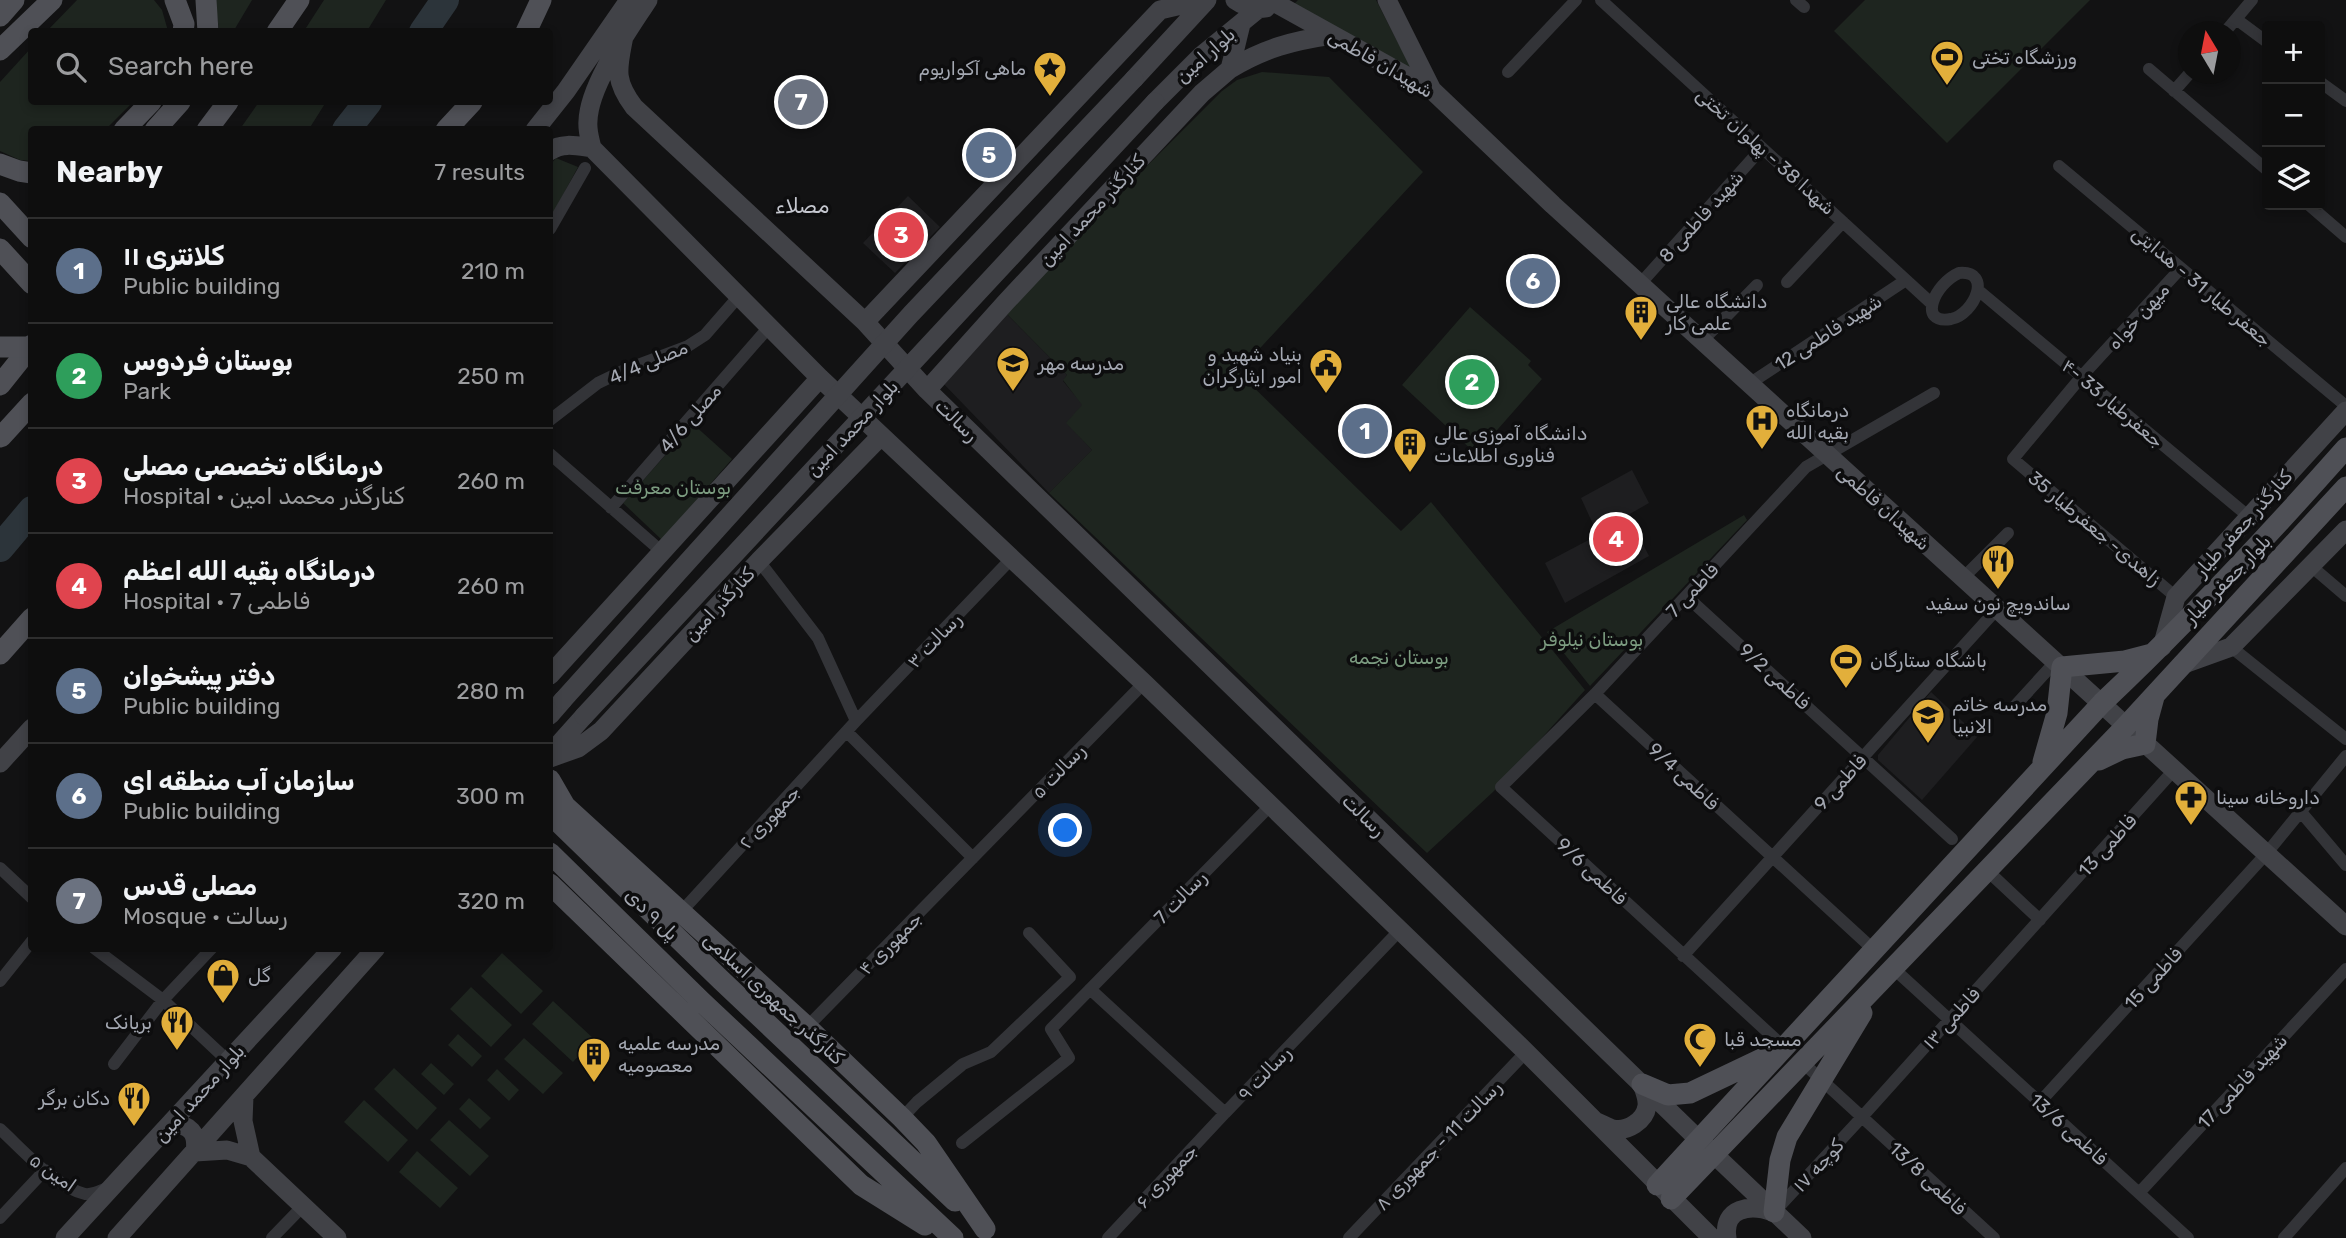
<!DOCTYPE html>
<meta charset="utf-8">
<style>
:root{--surface:#0e0e0e;--page:#1c1c1c;--text:#f1f3f6;--muted:#9b9c9e;--line:#2e2e2e;--accent:#2563eb}
body{margin:0;font-family:Rubik,"Noto Naskh Arabic",sans-serif;background:var(--page);color:var(--text)}
.controls{position:absolute;right:21px;top:21px;display:grid;overflow:hidden;border-radius:7px;box-shadow:0 4px 10px #0003}
.controls button{width:63px;height:63px;display:grid;place-items:center;padding:0;border:0;border-bottom:2px solid var(--line);background:var(--surface);color:var(--text);font:35px sans-serif}
.compass{position:absolute;left:2178px;top:21px;width:63px;height:63px;border-radius:50%;background:var(--surface);box-shadow:0 4px 10px #0003;rotate:350deg}
.you{position:absolute;left:1066px;top:831px;width:24px;height:24px;margin:-18px;border:5px solid #fff;border-radius:50%;background:#1a73e8;box-shadow:0 0 0 10px #1a73e833}
.badge{display:grid;place-items:center;width:46px;height:46px;border-radius:50%;background:var(--accent);color:#fff;font-size:23px;font-weight:700}
.pin{position:absolute;translate:-50% -50%;border:4px solid #fff;box-shadow:0 2px 7px #0006}
.list{margin:0;padding:0;list-style:none}
h2{display:flex;justify-content:space-between;align-items:center;height:91px;margin:0;padding:0 28px;font-size:30px}
h2 small{font-size:23px;font-weight:400;color:var(--muted)}
.list li{display:grid;grid-template-columns:46px 1fr auto;gap:21px;align-items:center;box-sizing:border-box;height:105px;padding:0 28px;border-top:2px solid var(--line)}
.list b{display:block;font-size:26px;white-space:nowrap}
.list p{margin:0;font-size:23px;white-space:nowrap;color:var(--muted)}
.list em{font-size:23px;font-style:normal;color:var(--muted)}
.icon{flex:none;width:38px;height:38px;fill:none;stroke:currentColor;stroke-width:2;stroke-linecap:round;stroke-linejoin:round}
.map{position:relative;flex:none;width:2346px;height:1238px;overflow:hidden}
.search{position:absolute;background:var(--surface);box-shadow:0 4px 10px #0003;left:28px;top:28px;width:525px;height:77px;display:flex;align-items:center;gap:18px;box-sizing:border-box;padding:0 24px;border-radius:7px;color:var(--muted);font-size:26px}
.panel{position:absolute;background:var(--surface);box-shadow:0 4px 10px #0003;left:28px;top:126px;width:525px;height:826px;border-radius:7px}
.map>svg:first-child{display:block}
</style>
<div class="map">
<svg width="2346" height="1238" viewBox="0 0 2346 1238">
<rect width="100%" height="100%" fill="#121213"/>
<!-- built -->
<path fill="#1e1e20" d="M 908,196 L 940,227 L 895,273 L 863,243 Z
M 1003,310 L 1067,375 L 1063,381 L 1083,405 L 1067,423 L 1092,450 L 1049,493 L 939,379 Z
M 1632,470 L 1649,503 L 1628,515 L 1649,556 L 1565,603 L 1545,563 L 1598,535 L 1581,498 Z
M 1931,692 L 1978,736 L 1922,800 L 1878,760 L 1878,755 Z"/>
<!-- green -->
<path fill="#1e251f" d="M 77,0 L 154,0 L 162,10 L 168,31 L 47,31 Z
M 215,0 L 252,0 L 233,32 L 219,31 Z
M 324,0 L 386,0 L 367,31 L 304,31 Z
M 1298,0 L 1376,0 L 1398,43 L 1415,70 L 1289,9 Z
M 1865,0 L 2090,0 L 1947,143 L 1834,31 Z
M 31,48 L 32,102 L 133,102 L 106,129 L 32,130 L 31,161 L 20,160 L 0,151 L 0,82 Z
M 1262,72 L 1329,77 L 1423,172 L 1238,372 L 1401,531 L 1431,502 L 1585,690 L 1493,792 L 1427,853 L 1049,493 L 1092,450 L 1066,423 L 1082,405 L 1063,380 L 1067,375 L 1003,310 L 1222,91 L 1237,80 Z
M 259,102 L 326,102 L 309,129 L 240,129 Z
M 556,158 L 578,167 L 550,219 L 550,165 Z
M 1470,307 L 1531,361 L 1528,365 L 1542,379 L 1476,454 L 1402,385 Z
M 693,424 L 732,459 L 662,540 L 623,503 Z
M 1744,515 L 1747,520 L 1590,686 L 1547,632 Z
M 502,953 L 543,991 L 521,1014 L 481,976 Z
M 471,987 L 512,1025 L 491,1047 L 450,1009 Z
M 553,1001 L 594,1039 L 573,1062 L 532,1024 Z
M 458,1034 L 482,1056 L 472,1067 L 448,1045 Z
M 524,1038 L 563,1073 L 543,1094 L 504,1059 Z
M 431,1063 L 454,1084 L 444,1095 L 421,1074 Z
M 394,1068 L 437,1108 L 417,1130 L 374,1089 Z
M 497,1069 L 519,1090 L 509,1101 L 487,1080 Z
M 469,1098 L 491,1118 L 480,1129 L 459,1109 Z
M 364,1100 L 408,1140 L 388,1162 L 344,1122 Z
M 449,1120 L 489,1156 L 470,1176 L 430,1140 Z
M 417,1151 L 458,1188 L 440,1208 L 399,1172 Z"/>
<g fill="none" stroke-linecap="round" stroke-linejoin="round">
<!-- river -->
<path stroke="#2c343a" stroke-width="28" d="M 423,32 L 445,0
M 346,130 L 368,102
M 0,548 L 32,510"/>
<!-- street -->
<path stroke="#333438" stroke-width="12" d="M 1601,0 L 1931,303
M 1796,0 L 1804,7
M 2236,19 L 2267,42
M 2225,32 L 2252,0
M 2149,69 L 2267,170
M 1508,72 L 1576,0
M 2320,82 L 2346,101
M 2174,91 L 2189,74
M 2059,166 L 2346,406
M 2309,205 L 2346,237
M 550,229 L 585,168
M 1959,273 C 1993,270 1975,314 1951,319 C 1917,325 1934,284 1959,273 Z
M 1787,282 L 1843,222
M 1640,284 L 1762,148
M 1978,290 L 2248,516
M 1702,341 L 1757,285
M 1749,384 L 1906,280
M 550,420 L 598,383 L 627,369 L 688,346 L 705,335 L 739,296
M 550,454 L 661,551
M 611,508 L 769,327
M 759,561 L 818,638 L 856,721
M 2311,566 L 2346,596
M 1963,578 L 2008,533
M 1686,596 L 1952,839
M 2176,597 L 2013,459 L 2082,376 L 2181,268
M 2231,647 L 2346,739
M 1595,694 L 1874,950
M 2013,708 L 2056,661
M 847,732 L 973,858
M 2301,812 L 2346,865
M 0,868 L 32,898
M 1992,875 L 2040,920
M 681,912 L 856,721 L 1012,558
M 94,948 L 163,1000 L 227,1060
M 1683,956 L 1997,609
M 1893,968 L 2188,1238
M 0,981 L 32,941
M 1090,989 L 1225,1113 L 1400,930
M 807,1027 L 1144,683
M 1785,1048 L 1501,787 L 1595,694 L 1806,467 L 1934,393
M 1802,1062 L 1994,1238
M 114,1064 L 163,1000 L 212,948
M 2040,1102 L 2266,854 L 2346,756
M 902,1118 L 917,1102 L 963,1064 L 991,1052 L 1070,977 L 1029,933
M 0,1129 C 22,1149 55,1187 85,1194 C 92,1195 100,1191 107,1188
M 962,1143 L 1069,1058 L 1051,1029 L 1271,805
M 2139,1193 L 2346,969
M 1777,1209 L 1862,1117 L 2174,770
M 0,1218 L 45,1170
M 272,1238 L 303,1206
M 1108,1238 L 1225,1113
M 1349,1238 L 1526,1052
M 2284,1238 L 2346,1168"/>
<!-- secondary -->
<path stroke="#414247" stroke-width="19" d="M 1235,0 C 1245,7 1254,10 1266,8
M 1387,0 L 1432,90
M 1277,4 L 1432,90 L 1553,205 L 2346,926
M 624,36 C 618,68 613,79 634,107 L 865,322 L 927,390 L 1700,1141 L 1802,1238
M 1230,69 C 1265,48 1292,41 1332,35
M 1134,79 L 1207,0
M 1155,102 L 1202,55 L 1257,10
M 535,130 L 566,91 L 629,0
M 592,148 C 590,139 587,131 588,121 C 589,85 628,31 648,0
M 550,151 C 562,142 578,146 592,148 L 820,378 L 1144,683 L 1526,1052 L 1712,1238
M 865,322 L 1160,10 L 1203,0
M 927,390 L 1006,302 L 1202,93 L 1230,69 L 1241,24
M 2162,647 L 2176,597 L 2346,411
M 2181,665 L 2231,647 L 2346,530
M 550,675 L 820,378
M 550,715 L 563,700
M 550,754 L 584,716
M 550,758 L 578,748 L 601,731 L 759,561 L 880,437
M 0,763 L 32,728
M 244,1096 L 243,1121 L 251,1157
M 1597,1122 C 1602,1124 1608,1128 1613,1129 C 1627,1132 1645,1121 1647,1106 C 1648,1099 1645,1092 1642,1084
M 171,1124 C 190,1124 198,1133 195,1152 L 227,1150 L 251,1157 L 337,1238
M 65,1238 C 154,1141 243,1044 333,948
M 117,1238 L 376,948
M 1727,1238 C 1722,1207 1751,1204 1773,1212"/>
<!-- primary -->
<path stroke="#4f5056" stroke-width="21" d="M 175,0 L 184,24 L 183,32
M 206,0 L 208,32
M 0,16 L 14,0
M 277,32 L 299,0
M 526,32 L 541,0
M 0,50 L 52,0
M 124,130 L 151,102
M 155,130 L 180,102
M 207,130 L 228,102
M 446,130 L 472,102
M 0,164 L 19,171 L 32,173
M 0,203 L 32,238
M 0,249 L 32,284
M 0,385 L 32,345
M 1,437 L 32,403
M 0,654 L 32,618
M 2099,760 L 2122,749 L 2145,744 L 2148,719 L 2154,697
M 2043,762 L 2057,713 L 2062,667 L 2125,661 L 2152,654
M 550,780 L 565,806 L 807,1027 L 902,1118 L 926,1143 L 985,1229
M 550,814 L 721,980 L 955,1201
M 550,853 L 701,1001 L 953,1238
M 550,884 L 861,1185 L 925,1225
M 1642,1084 L 1668,1095 L 1690,1093 L 1774,1053
M 1657,1185 L 2102,703 C 2188,622 2268,536 2346,448
M 1671,1199 L 2126,726 L 2346,487
M 1774,1212 L 1780,1160 L 1787,1137 L 1862,1013"/>
<!-- secondary-bridge -->
<path stroke="#414247" stroke-width="19" d="M 563,700 L 911,314 L 1134,79
M 584,716 L 1155,102"/>
<!-- primary-bridge -->
<path stroke="#4f5056" stroke-width="21" d="M 0,347 L 32,347"/>
</g>
<!-- icons -->
<defs>
<symbol id="stadium-pin" viewBox="-11 -11 22 30"><path d="M0 17L-7.5 6A9.5 9.5 0 1 1 7.5 6Z" fill="#e2af3b" stroke="#0d0d0e"/><path d="M0-5a6.5 5 0 1 0 0 10a6.5 5 0 1 0 0-10ZM-3.5-1.8h7v3.6h-7Z" fill="#111"/></symbol>
<symbol id="sight-pin" viewBox="-11 -11 22 30"><path d="M0 17L-7.5 6A9.5 9.5 0 1 1 7.5 6Z" fill="#e2af3b" stroke="#0d0d0e"/><path d="M0-6L1.8-2.2L6-1.7L2.9 1.2L3.7 5.4L0 3.3L-3.7 5.4L-2.9 1.2L-6-1.7L-1.8-2.2Z" fill="#111"/></symbol>
<symbol id="building-pin" viewBox="-11 -11 22 30"><path d="M0 17L-7.5 6A9.5 9.5 0 1 1 7.5 6Z" fill="#e2af3b" stroke="#0d0d0e"/><path d="M-4-6H4V6H1V3H-1V6H-4ZM-2.5-4.3h1.7v1.8h-1.7ZM.8-4.3h1.7v1.8H.8ZM-2.5-1h1.7V.8h-1.7ZM.8-1h1.7V.8H.8Z" fill="#111"/></symbol>
<symbol id="school-pin" viewBox="-11 -11 22 30"><path d="M0 17L-7.5 6A9.5 9.5 0 1 1 7.5 6Z" fill="#e2af3b" stroke="#0d0d0e"/><path d="M0-5L7-2L0 1L-7-2ZM-4 1L0 2.5L4 1V4Q0 6-4 4Z" fill="#111"/></symbol>
<symbol id="civic-pin" viewBox="-11 -11 22 30"><path d="M0 17L-7.5 6A9.5 9.5 0 1 1 7.5 6Z" fill="#e2af3b" stroke="#0d0d0e"/><path d="M-.6-6.5H3V-4.5H.6V-3L4-1V1h2V6H-6V1h2V-1L-.6-3ZM-1.2 2.5V6h2.4V2.5Z" fill="#111"/></symbol>
<symbol id="hospital-pin" viewBox="-11 -11 22 30"><path d="M0 17L-7.5 6A9.5 9.5 0 1 1 7.5 6Z" fill="#e2af3b" stroke="#0d0d0e"/><path d="M-5-5h3v3.5h4V-5h3V5h-3V1.5h-4V5h-3Z" fill="#111"/></symbol>
<symbol id="restaurant-pin" viewBox="-11 -11 22 30"><path d="M0 17L-7.5 6A9.5 9.5 0 1 1 7.5 6Z" fill="#e2af3b" stroke="#0d0d0e"/><path d="M-5-6h1v4h1v-4h1v4h1v-4h1v5L-1.5 .5V6h-2V.5L-5-1ZM5-6V6H3V1.5H1.5Q1.5-4 5-6Z" fill="#111"/></symbol>
<symbol id="pharmacy-pin" viewBox="-11 -11 22 30"><path d="M0 17L-7.5 6A9.5 9.5 0 1 1 7.5 6Z" fill="#e2af3b" stroke="#0d0d0e"/><path d="M-2-6h4v4h4v4h-4v4h-4v-4h-4v-4h4Z" fill="#111"/></symbol>
<symbol id="shop-pin" viewBox="-11 -11 22 30"><path d="M0 17L-7.5 6A9.5 9.5 0 1 1 7.5 6Z" fill="#e2af3b" stroke="#0d0d0e"/><path d="M-5-2.5h2.3a2.7 3.5 0 0 1 5.4 0H5L5.5 6h-11ZM-1.5-2.5h3a1.5 2.3 0 0 0-3 0Z" fill="#111"/></symbol>
<symbol id="mosque-pin" viewBox="-11 -11 22 30"><path d="M0 17L-7.5 6A9.5 9.5 0 1 1 7.5 6Z" fill="#e2af3b" stroke="#0d0d0e"/><path d="M3.5-4.9A6 6 0 1 0 3.5 4.9A5 5 0 1 1 3.5-4.9Z" fill="#111"/></symbol>
</defs>
<g fill-rule="evenodd">
<use href="#stadium-pin" x="1928" y="38" width="38" height="52"/>
<use href="#sight-pin" x="1031" y="49" width="38" height="52"/>
<use href="#building-pin" x="1622" y="293" width="38" height="52"/>
<use href="#school-pin" x="994" y="344" width="38" height="52"/>
<use href="#civic-pin" x="1307" y="346" width="38" height="52"/>
<use href="#hospital-pin" x="1743" y="402" width="38" height="52"/>
<use href="#building-pin" x="1391" y="425" width="38" height="52"/>
<use href="#restaurant-pin" x="1979" y="542" width="38" height="52"/>
<use href="#stadium-pin" x="1827" y="641" width="38" height="52"/>
<use href="#school-pin" x="1909" y="696" width="38" height="52"/>
<use href="#pharmacy-pin" x="2172" y="778" width="38" height="52"/>
<use href="#shop-pin" x="204" y="956" width="38" height="52"/>
<use href="#restaurant-pin" x="158" y="1003" width="38" height="52"/>
<use href="#mosque-pin" x="1681" y="1020" width="38" height="52"/>
<use href="#building-pin" x="575" y="1035" width="38" height="52"/>
<use href="#restaurant-pin" x="115" y="1079" width="38" height="52"/>
</g>
<g text-anchor="middle" stroke-width="7" stroke-linejoin="round" paint-order="stroke">
<!-- street labels -->
<g font-size="19" fill="#a4a8b2" stroke="#0d0d0e">
<text transform="translate(1205 55) rotate(-42)" y="7">بلوار امین</text>
<text transform="translate(1381 63) rotate(30)" y="7">شهیدان فاطمی</text>
<text transform="translate(1766 151) rotate(42)" y="7">شهدا 38 - پهلوان تختی</text>
<text transform="translate(1092 210) rotate(-47)" y="7">کنارگذر محمد امین</text>
<text transform="translate(1701 216) rotate(-48)" y="7">شهید فاطمی 8</text>
<text transform="translate(2202 286) rotate(40)" y="7">جعفر طیار 31 - هدایتی</text>
<text transform="translate(2138 316) rotate(-48)" y="7">میهن خواه</text>
<text transform="translate(1828 332) rotate(-33)" y="7">شهید فاطمی 12</text>
<text transform="translate(648 362) rotate(-23)" y="7">مصلی 4/4</text>
<text transform="translate(2113 403) rotate(40)" y="7">۴- جعفرطیار 33</text>
<text transform="translate(690 418) rotate(-49)" y="7">مصلی 4/6</text>
<text transform="translate(957 420) rotate(44)" y="7">رسالت</text>
<text transform="translate(852 428) rotate(-47)" y="7">بلوار محمد امین</text>
<text transform="translate(1884 507) rotate(42)" y="7">شهیدان فاطمی</text>
<text transform="translate(2243 523) rotate(-48)" y="7">کنارگذر جعفر طیار</text>
<text transform="translate(2095 528) rotate(40)" y="7">زاهدی- جعفرطیار 35</text>
<text transform="translate(2227 579) rotate(-46)" y="7">بلوار جعفر طیار</text>
<text transform="translate(1692 590) rotate(-47)" y="7">فاطمی 7</text>
<text transform="translate(719 604) rotate(-47)" y="7">کنارگذر امین</text>
<text transform="translate(934 640) rotate(-46)" y="7">رسالت ۳</text>
<text transform="translate(1775 676) rotate(42)" y="7">فاطمی 9/2</text>
<text transform="translate(1058 771) rotate(-46)" y="7">رسالت ۵</text>
<text transform="translate(1684 776) rotate(43)" y="7">فاطمی 9/4</text>
<text transform="translate(1840 782) rotate(-48)" y="7">فاطمی 9</text>
<text transform="translate(1364 815) rotate(44)" y="7">رسالت</text>
<text transform="translate(769 817) rotate(-47)" y="7">جمهوری ۲</text>
<text transform="translate(2107 845) rotate(-48)" y="7">فاطمی 13</text>
<text transform="translate(1592 871) rotate(43)" y="7">فاطمی 9/6</text>
<text transform="translate(1180 897) rotate(-46)" y="7">رسالت 7</text>
<text transform="translate(652 914) rotate(44)" y="7">پل ۹ دی</text>
<text transform="translate(890 943) rotate(-45)" y="7">جمهوری ۴</text>
<text transform="translate(2153 978) rotate(-48)" y="7">فاطمی 15</text>
<text transform="translate(774 998) rotate(43)" y="7">کنارگذر جمهوری اسلامی</text>
<text transform="translate(1951 1018) rotate(-48)" y="7">فاطمی ۱۳</text>
<text transform="translate(1264 1073) rotate(-46)" y="7">رسالت ۹</text>
<text transform="translate(2242 1081) rotate(-47)" y="7">شهید فاطمی 17</text>
<text transform="translate(199 1093) rotate(-48)" y="7">بلوار محمد امین</text>
<text transform="translate(2069 1129) rotate(42)" y="7">فاطمی 13/6</text>
<text transform="translate(1438 1145) rotate(-46)" y="7">رسالت 11 - جمهوری ۸</text>
<text transform="translate(1818 1165) rotate(-47)" y="7">کوچه ۱۷</text>
<text transform="translate(53 1172) rotate(35)" y="7">امین ۵</text>
<text transform="translate(1166 1176) rotate(-47)" y="7">جمهوری ۶</text>
<text transform="translate(1928 1178) rotate(43)" y="7">فاطمی 13/8</text>
</g>
<!-- poi labels -->
<g font-size="19" fill="#a4a8b2" stroke="#0d0d0e" text-anchor="start">
<text x="1972" y="64">ورزشگاه تختی</text>
<text x="1026" y="75" text-anchor="end">ماهی آکواریوم</text>
<text x="1666" y="308">دانشگاه عالی<tspan x="1666" dy="22">علمی کار</tspan></text>
<text x="1302" y="361" text-anchor="end">بنیاد شهید و<tspan x="1302" dy="22">امور ایثارگران</tspan></text>
<text x="1038" y="370">مدرسه مهر</text>
<text x="1786" y="417">درمانگاه<tspan x="1786" dy="22">بقیه الله</tspan></text>
<text x="1434" y="440">دانشگاه آموزی عالی<tspan x="1434" dy="22">فناوری اطلاعات</tspan></text>
<text x="1998" y="610" text-anchor="middle">ساندویچ نون سفید</text>
<text x="1870" y="667">باشگاه ستارگان</text>
<text x="1952" y="711">مدرسه خاتم<tspan x="1952" dy="22">الانبیا</tspan></text>
<text x="2216" y="804">داروخانه سینا</text>
<text x="248" y="982">گل</text>
<text x="152" y="1029" text-anchor="end">بریانک</text>
<text x="1724" y="1046">مسجد قبا</text>
<text x="618" y="1050">مدرسه علمیه<tspan x="618" dy="22">معصومیه</tspan></text>
<text x="110" y="1105" text-anchor="end">دکان برگر</text>
</g>
<!-- park labels -->
<g font-size="19" fill="#7c9c80" stroke="#0d0d0e">
<text x="673" y="494">بوستان معرفت</text>
<text x="1592" y="646">بوستان نیلوفر</text>
<text x="1399" y="664">بوستان نجمه</text>
</g>
<!-- neighbourhood labels -->
<g font-size="21" fill="#c5c7cf" stroke="#0d0d0e">
<text x="802" y="213">مصلاء</text>
</g>
</g>
</svg>
<div class="controls">
<button>+</button>
<button>−</button>
<button><svg class="icon" aria-label="layers" viewBox="0 0 24 24"><path d="M12 4l9 5-9 5-9-5zM3 14l9 5 9-5"/></svg></button>
</div>
<svg class="compass" viewBox="-18 -18 36 36"><path d="M0-13l5 13h-10z" fill="#e53935"/><path d="M0 13l5-13h-10z" fill="#9b9c9e"/></svg>
<div class="you"></div>
<div class="pin badge" style="left:1365px;top:431px;background:#5c6f8a">1</div>
<div class="pin badge" style="left:1472px;top:382px;background:#2e9e5b">2</div>
<div class="pin badge" style="left:901px;top:235px;background:#e0444e">3</div>
<div class="pin badge" style="left:1616px;top:539px;background:#e0444e">4</div>
<div class="pin badge" style="left:989px;top:155px;background:#5c6f8a">5</div>
<div class="pin badge" style="left:1533px;top:281px;background:#5c6f8a">6</div>
<div class="pin badge" style="left:801px;top:102px;background:#6b7280">7</div>
<div class="search"><svg class="icon" aria-label="search" viewBox="0 0 24 24"><circle cx="10" cy="10" r="6"/><path d="M15 15l6 6"/></svg>Search here</div>
<section class="panel">
<h2>Nearby<small>7 results</small></h2>
<ul class="list">
<li><span class="badge" style="background:#5c6f8a">1</span><div><b>کلانتری ۱۱</b><p>Public building</p></div><em>210 m</em></li>
<li><span class="badge" style="background:#2e9e5b">2</span><div><b>بوستان فردوس</b><p>Park</p></div><em>250 m</em></li>
<li><span class="badge" style="background:#e0444e">3</span><div><b>درمانگاه تخصصی مصلی</b><p>Hospital · کنارگذر محمد امین</p></div><em>260 m</em></li>
<li><span class="badge" style="background:#e0444e">4</span><div><b>درمانگاه بقیه الله اعظم</b><p>Hospital · فاطمی 7</p></div><em>260 m</em></li>
<li><span class="badge" style="background:#5c6f8a">5</span><div><b>دفتر پیشخوان</b><p>Public building</p></div><em>280 m</em></li>
<li><span class="badge" style="background:#5c6f8a">6</span><div><b>سازمان آب منطقه ای</b><p>Public building</p></div><em>300 m</em></li>
<li><span class="badge" style="background:#6b7280">7</span><div><b>مصلی قدس</b><p>Mosque · رسالت</p></div><em>320 m</em></li>
</ul>
</section>
</div>
